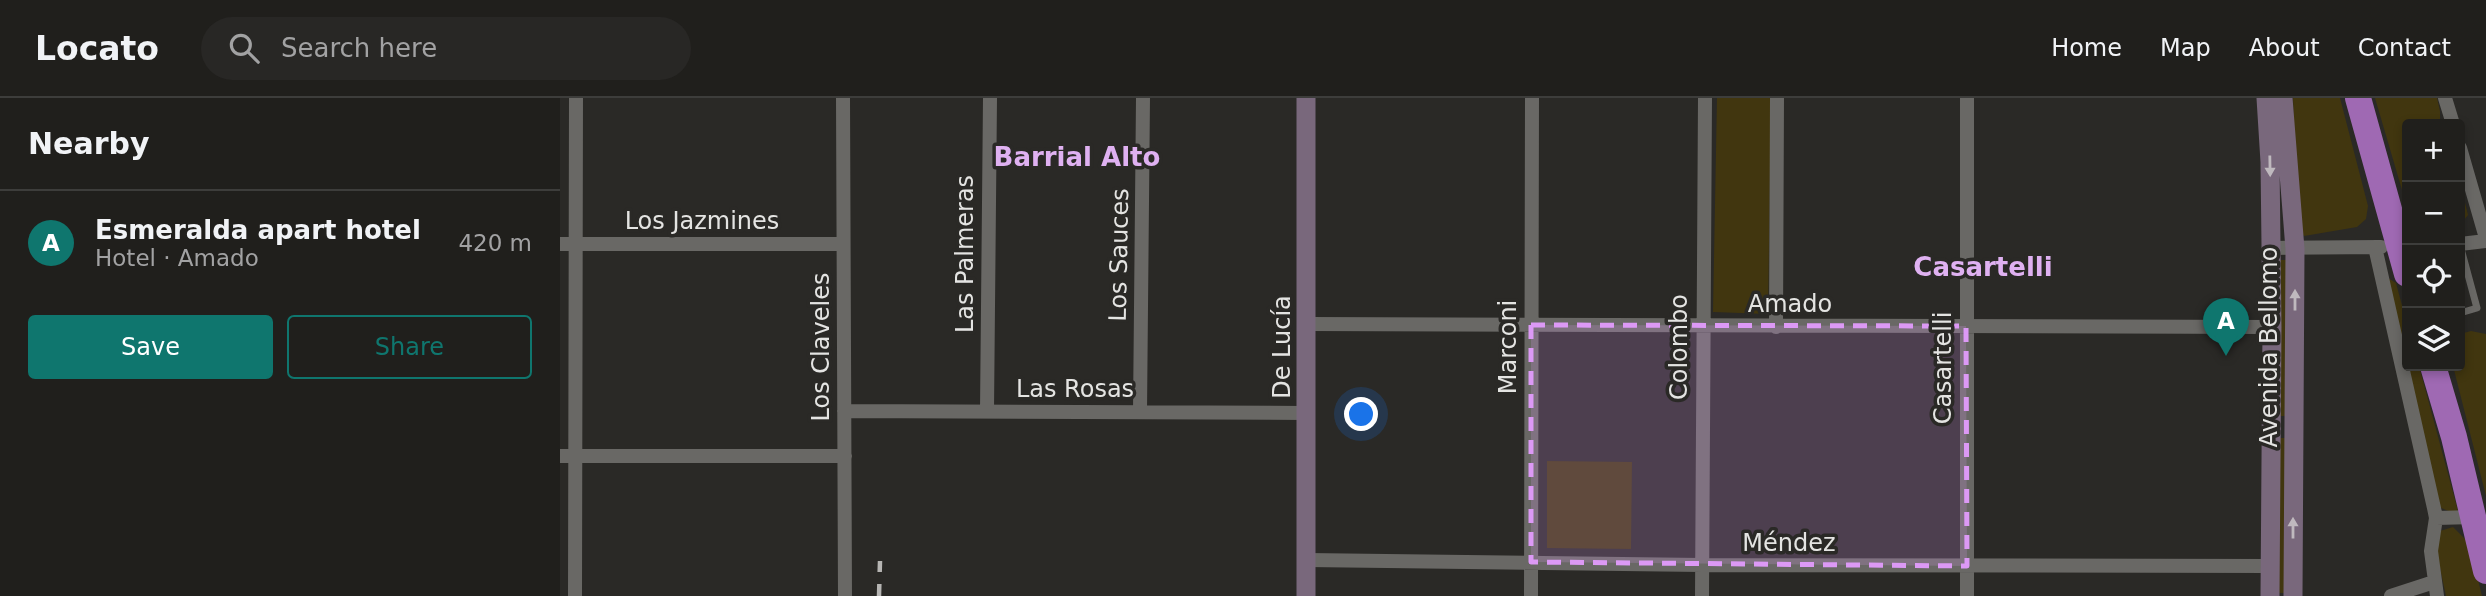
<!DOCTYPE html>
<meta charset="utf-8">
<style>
:root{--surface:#201f1c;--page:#282725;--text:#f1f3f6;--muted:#a2a2a3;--line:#3d3d3b;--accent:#0f766e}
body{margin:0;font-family:"DejaVu Sans",sans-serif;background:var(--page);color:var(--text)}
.controls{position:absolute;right:21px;top:21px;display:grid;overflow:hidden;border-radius:7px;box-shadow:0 4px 10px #0003}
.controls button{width:63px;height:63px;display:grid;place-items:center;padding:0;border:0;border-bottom:2px solid var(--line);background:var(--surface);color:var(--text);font:35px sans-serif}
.you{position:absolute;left:802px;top:317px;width:24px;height:24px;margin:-18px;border:5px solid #fff;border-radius:50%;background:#1a73e8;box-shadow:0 0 0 10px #1a73e833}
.badge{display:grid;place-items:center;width:46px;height:46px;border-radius:50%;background:var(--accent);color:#fff;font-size:23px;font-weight:700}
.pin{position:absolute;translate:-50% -58px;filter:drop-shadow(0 2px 4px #0008)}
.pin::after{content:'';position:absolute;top:37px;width:24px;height:21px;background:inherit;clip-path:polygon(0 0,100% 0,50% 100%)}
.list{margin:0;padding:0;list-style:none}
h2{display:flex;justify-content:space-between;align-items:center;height:91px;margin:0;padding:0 28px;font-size:30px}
h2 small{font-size:23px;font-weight:400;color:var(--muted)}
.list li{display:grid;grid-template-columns:46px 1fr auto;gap:21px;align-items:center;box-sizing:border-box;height:105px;padding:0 28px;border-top:2px solid var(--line)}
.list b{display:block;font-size:26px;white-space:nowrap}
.list p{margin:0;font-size:23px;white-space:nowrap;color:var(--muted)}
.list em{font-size:23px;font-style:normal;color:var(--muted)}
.actions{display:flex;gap:14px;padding:21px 28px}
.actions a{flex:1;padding:16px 0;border:2px solid var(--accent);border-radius:7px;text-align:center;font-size:24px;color:var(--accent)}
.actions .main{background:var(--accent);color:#fff}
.icon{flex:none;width:38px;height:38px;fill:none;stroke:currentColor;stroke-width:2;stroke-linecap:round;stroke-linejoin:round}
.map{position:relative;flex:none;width:1926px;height:498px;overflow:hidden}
header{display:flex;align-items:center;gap:42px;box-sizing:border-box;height:98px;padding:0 35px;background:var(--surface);border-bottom:2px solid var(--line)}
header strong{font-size:33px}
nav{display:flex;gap:38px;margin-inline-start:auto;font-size:24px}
.search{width:490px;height:63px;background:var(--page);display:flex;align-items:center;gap:18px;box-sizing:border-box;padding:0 24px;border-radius:38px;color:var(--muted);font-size:26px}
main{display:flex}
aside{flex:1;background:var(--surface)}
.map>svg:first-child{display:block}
</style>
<header>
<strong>Locato</strong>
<div class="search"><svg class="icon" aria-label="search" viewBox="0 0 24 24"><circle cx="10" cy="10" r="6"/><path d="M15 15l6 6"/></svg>Search here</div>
<nav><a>Home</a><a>Map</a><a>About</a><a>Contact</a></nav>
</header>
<main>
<aside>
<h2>Nearby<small></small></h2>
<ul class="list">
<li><span class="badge">A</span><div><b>Esmeralda apart hotel</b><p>Hotel · Amado</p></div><em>420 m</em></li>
</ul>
<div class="actions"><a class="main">Save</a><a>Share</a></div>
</aside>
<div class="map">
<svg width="1926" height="498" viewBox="0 0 1926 498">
<rect width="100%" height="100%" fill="#2a2926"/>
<!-- green -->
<path fill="#41360f" d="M 1157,0 L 1211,0 L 1208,216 L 1153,214 Z
M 1733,0 L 1780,0 L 1808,108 L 1806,121 L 1797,129 L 1744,138 L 1738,129 Z
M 1815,0 L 1877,0 L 1880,13 L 1880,26 L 1847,26 L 1847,109 Z
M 1900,84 L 1908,117 L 1900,127 Z
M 1718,162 L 1727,162 L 1727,318 L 1718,318 Z
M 1828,180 L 1836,185 L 1847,226 L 1847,267 Z
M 1911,233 L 1926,236 L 1926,398 L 1893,268 L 1900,268 L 1900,236 Z
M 1847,268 L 1859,268 L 1898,413 L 1893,415 L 1879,409 Z
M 1718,340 L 1727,340 L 1727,495 L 1718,495 Z
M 987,363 L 1072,364 L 1071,451 L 987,450 Z
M 1893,429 L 1909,445 L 1922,498 L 1886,498 L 1875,447 L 1880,433 Z"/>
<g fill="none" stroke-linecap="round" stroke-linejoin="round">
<!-- lane -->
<path stroke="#696865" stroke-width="7" d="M 1900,215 L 1917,210 L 1900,147"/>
<!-- street -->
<path stroke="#696865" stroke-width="14" d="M 283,0 L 285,498
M 1885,0 L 1893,26
M 1900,50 L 1926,140
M 0,146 L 283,146
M 1900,146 L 1926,143
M 1815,149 L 1874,410 L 1876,420 L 1871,453 L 1877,498
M 1711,150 L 1821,149
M 748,226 L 1712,229
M 1216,229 L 1217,0
M 284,313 L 746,315
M 427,313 L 430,0
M 580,314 L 583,0
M 0,358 L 285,358
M 1876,420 L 1914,419
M 747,462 L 1141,467 L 1711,468
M 15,498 L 16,0
M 971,498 L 972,0
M 1142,498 L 1145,0
M 1407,498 L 1407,0
M 1831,498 L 1874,484"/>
<!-- secondary -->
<path stroke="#79687c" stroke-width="19" d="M 746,0 L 746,498
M 1706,0 L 1710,64 L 1712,229 L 1710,498
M 1723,0 L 1735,151 L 1733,498"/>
<!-- highway -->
<path stroke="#9f69b3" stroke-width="26" d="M 1798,0 L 1847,176
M 1873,268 L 1894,339 L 1926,473"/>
<!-- rail -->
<path stroke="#b6b5b3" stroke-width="4.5" stroke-dasharray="12 12" stroke-linecap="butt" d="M 319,498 L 320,463"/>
</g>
<!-- one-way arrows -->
<defs><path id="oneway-solid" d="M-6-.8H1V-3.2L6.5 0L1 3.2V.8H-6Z" transform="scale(1.75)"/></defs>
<g fill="#bfb9be">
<use href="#oneway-solid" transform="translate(1710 68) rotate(89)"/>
<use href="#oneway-solid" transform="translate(1735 202) rotate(-90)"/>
<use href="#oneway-solid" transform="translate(1733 430) rotate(-90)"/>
</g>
<!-- marked area -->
<path fill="#dc99f5" fill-opacity="0.2" stroke="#dc99f5" stroke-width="5" stroke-dasharray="14 9" stroke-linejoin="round" d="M 971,227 L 1406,228 L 1407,468 L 971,464 Z"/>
<g text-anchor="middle" stroke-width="7" stroke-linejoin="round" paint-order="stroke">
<!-- street labels -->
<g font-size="24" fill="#e4e4e2" stroke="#2a2926">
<text x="142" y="131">Los Jazmines</text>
<text transform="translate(405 156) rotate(-90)" y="8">Las Palmeras</text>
<text transform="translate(559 157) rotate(-89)" y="8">Los Sauces</text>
<text x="1230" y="214">Amado</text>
<text transform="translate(261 249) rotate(-90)" y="8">Los Claveles</text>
<text transform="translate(722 249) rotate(-90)" y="8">De Lucía</text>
<text transform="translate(948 249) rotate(-90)" y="8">Marconi</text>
<text transform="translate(1119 249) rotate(-90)" y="8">Colombo</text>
<text transform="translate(1709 249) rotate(-90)" y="8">Avenida Bellomo</text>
<text transform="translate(1383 270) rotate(-90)" y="8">Casartelli</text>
<text x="515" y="299">Las Rosas</text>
<text x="1229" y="453">Méndez</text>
</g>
<!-- neighbourhood labels -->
<g font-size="26" font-weight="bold" fill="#dfb1f1" stroke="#2a2926">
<text x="517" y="68">Barrial Alto</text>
<text x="1423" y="178">Casartelli</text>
</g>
</g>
</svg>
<div class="controls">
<button>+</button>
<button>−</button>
<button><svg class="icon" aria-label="locate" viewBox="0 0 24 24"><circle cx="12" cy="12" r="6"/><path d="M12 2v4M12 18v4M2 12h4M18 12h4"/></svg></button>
<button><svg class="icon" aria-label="layers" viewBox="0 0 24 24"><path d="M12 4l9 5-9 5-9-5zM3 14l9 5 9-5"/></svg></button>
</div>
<div class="you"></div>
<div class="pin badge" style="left:1666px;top:258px">A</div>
</div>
</main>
